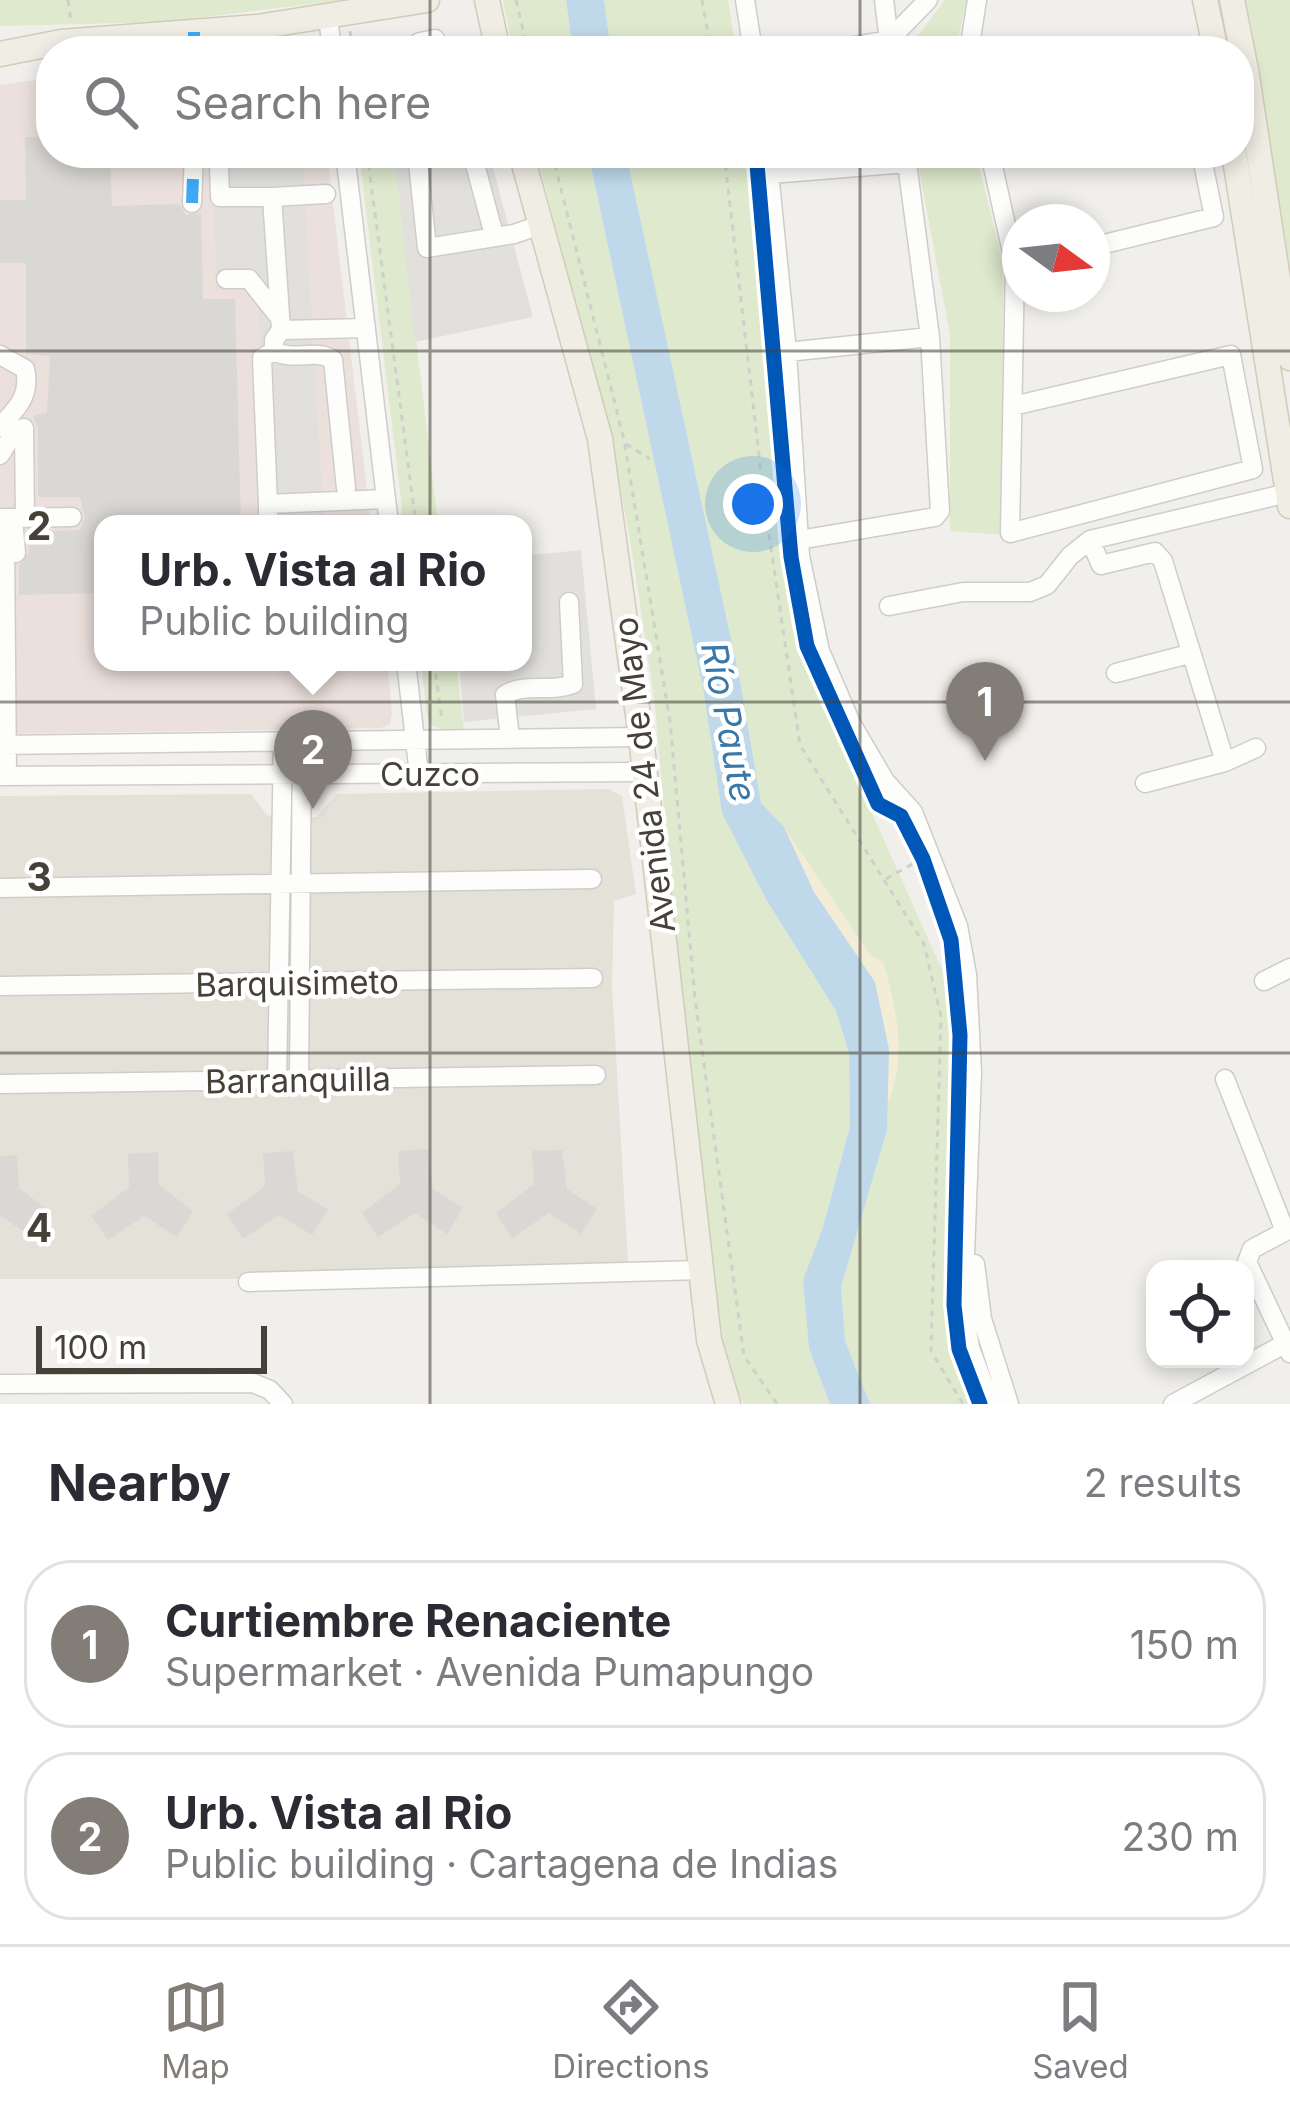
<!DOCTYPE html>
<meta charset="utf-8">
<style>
:root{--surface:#fff;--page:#f7f7f7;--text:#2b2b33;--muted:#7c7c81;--line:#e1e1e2;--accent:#827e77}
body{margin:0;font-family:Inter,sans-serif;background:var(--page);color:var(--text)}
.controls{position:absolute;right:36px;bottom:36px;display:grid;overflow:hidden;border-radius:24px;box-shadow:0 6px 18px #0003}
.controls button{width:108px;height:108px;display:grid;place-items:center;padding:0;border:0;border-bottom:3px solid var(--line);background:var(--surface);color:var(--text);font:60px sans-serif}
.compass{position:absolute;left:1002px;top:204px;width:108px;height:108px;border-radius:50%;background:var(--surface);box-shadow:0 6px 18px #0003;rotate:105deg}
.scale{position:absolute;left:36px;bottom:30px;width:231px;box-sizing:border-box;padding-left:12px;border:6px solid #464138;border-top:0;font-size:33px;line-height:42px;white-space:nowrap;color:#464138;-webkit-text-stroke:9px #fff;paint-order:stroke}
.you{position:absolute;left:753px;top:504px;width:42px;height:42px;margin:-30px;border:9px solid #fff;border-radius:50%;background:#1a73e8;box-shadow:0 0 0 18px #1a73e833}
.badge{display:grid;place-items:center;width:78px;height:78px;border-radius:50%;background:var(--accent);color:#fff;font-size:39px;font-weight:700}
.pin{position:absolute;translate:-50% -99px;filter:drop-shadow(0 3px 6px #0008)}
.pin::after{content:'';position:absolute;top:63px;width:42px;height:36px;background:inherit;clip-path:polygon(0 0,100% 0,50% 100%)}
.popup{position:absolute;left:94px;top:515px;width:438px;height:156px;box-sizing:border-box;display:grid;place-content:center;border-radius:24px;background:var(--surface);filter:drop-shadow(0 3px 9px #0005);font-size:39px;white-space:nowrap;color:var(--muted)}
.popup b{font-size:45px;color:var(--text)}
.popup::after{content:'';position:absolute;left:50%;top:100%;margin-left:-24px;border:24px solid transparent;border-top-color:var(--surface)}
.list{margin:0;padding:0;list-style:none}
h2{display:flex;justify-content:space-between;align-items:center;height:156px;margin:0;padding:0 48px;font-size:51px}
h2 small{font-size:39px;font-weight:400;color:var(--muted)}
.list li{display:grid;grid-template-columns:78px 1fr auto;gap:36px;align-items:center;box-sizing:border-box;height:168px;margin:0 24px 24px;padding:0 24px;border:3px solid var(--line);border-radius:48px}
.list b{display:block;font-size:45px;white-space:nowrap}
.list p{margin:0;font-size:39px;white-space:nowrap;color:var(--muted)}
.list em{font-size:39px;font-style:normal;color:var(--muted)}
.icon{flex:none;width:66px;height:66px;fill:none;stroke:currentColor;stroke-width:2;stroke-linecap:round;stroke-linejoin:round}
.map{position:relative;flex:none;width:1290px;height:1404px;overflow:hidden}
.search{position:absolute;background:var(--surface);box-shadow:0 6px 18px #0003;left:36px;right:36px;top:36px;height:132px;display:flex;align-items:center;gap:30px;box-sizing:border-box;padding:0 42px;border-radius:48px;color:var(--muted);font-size:45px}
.sheet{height:540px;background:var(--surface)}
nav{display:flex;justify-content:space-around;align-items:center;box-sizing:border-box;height:168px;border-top:3px solid var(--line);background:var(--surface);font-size:33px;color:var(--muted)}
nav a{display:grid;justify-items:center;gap:6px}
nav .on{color:var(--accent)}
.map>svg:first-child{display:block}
</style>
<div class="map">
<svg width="1290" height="1404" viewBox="0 0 1290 1404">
<rect width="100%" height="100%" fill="#f1efeb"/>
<!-- residential -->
<path fill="#e4e1d9" d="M 609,789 L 622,796 L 636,894 L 614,901 L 612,987 L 629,1279 L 0,1279 L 0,796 L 251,794 L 267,815 L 282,817 L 316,817 L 337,794 Z"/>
<!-- medical -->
<path fill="#ebe0dc" d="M 51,78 L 51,153 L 327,153 L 371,524 L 103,524 L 103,662 L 387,662 L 392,713 L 390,724 L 381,728 L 0,734 L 0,85 Z"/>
<!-- green -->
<path fill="#dee9cd" d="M 0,0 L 343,0 L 163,22 L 0,26 Z
M 503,0 L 566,0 L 573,51 L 513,51 Z
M 604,0 L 728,0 L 736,51 L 611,51 Z
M 945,0 L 967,0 L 955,51 L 918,51 L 916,38 Z
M 1245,0 L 1290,0 L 1290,268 L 1252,31 Z
M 359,153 L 394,153 L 438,524 L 404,524 Z
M 536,153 L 588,153 L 703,688 L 722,812 L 767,901 L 836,1011 L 849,1054 L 850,1125 L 823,1227 L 803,1281 L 809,1349 L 830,1404 L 744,1404 L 727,1371 L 683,1036 L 655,705 L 635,570 L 612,439 Z
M 626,153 L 748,153 L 784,561 L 803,659 L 951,990 L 946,1308 L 953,1361 L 978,1404 L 870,1404 L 845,1341 L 841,1286 L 886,1134 L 784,827 L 761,803 L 740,687 Z
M 916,153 L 976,153 L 1003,265 L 1005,535 L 950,531 L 950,335 Z
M 421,662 L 456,662 L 464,730 L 447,731 L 432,725 L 427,716 Z"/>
<!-- sand -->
<path fill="#f3edd8" d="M 784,827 L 871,956 L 883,962 C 897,1007 907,1059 888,1103 L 883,1066 Z"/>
<!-- parking -->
<path fill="#e2e0dc" d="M 213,153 L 302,153 L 324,524 L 264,524 L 258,287 L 216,290 Z
M 394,153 L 489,153 L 533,317 L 415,342 Z
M 581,550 L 596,709 L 464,722 L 459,662 L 523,662 L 523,556 Z"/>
<!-- water -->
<path fill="#bfd9ea" d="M 566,0 L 604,0 L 611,51 L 573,51 Z
M 588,153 L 626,153 L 740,681 L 761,803 L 784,827 L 814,892 L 875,982 L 889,1049 L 887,1130 L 841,1287 L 845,1341 L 870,1404 L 830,1404 L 809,1349 L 803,1280 L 823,1227 L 850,1126 L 849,1053 L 836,1011 L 767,901 L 722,813 L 703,688 Z"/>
<!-- building -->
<path fill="#dad8d4" d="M 51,136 L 51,153 L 110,153 L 112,206 L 179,204 L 186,215 L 201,213 L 203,299 L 235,299 L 241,524 L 103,524 L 103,593 L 19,595 L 19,566 L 29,553 L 28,532 L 80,530 L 85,518 L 80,497 L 38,497 L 38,428 L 33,416 L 47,413 L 50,356 L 26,354 L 26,263 L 0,263 L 0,200 L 26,200 L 25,137 Z
M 428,1149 L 433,1189 L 463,1208 L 447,1234 L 415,1213 L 378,1237 L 362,1213 L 400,1184 L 398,1151 Z
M 562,1150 L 567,1189 L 597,1209 L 581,1234 L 549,1213 L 512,1238 L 496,1213 L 534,1184 L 532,1151 Z
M 293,1151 L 298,1191 L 328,1210 L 312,1235 L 279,1215 L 243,1239 L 227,1214 L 265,1186 L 263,1153 Z
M 158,1152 L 159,1185 L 193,1211 L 177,1237 L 144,1216 L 108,1240 L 91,1216 L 129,1187 L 128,1154 Z
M 17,1155 L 19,1188 L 53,1214 L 36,1239 L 0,1216 L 0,1156 Z"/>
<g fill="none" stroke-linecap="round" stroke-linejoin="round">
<defs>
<path id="minor" d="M 745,0 L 753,51
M 884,0 L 889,40
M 328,17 L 332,51
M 407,51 L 420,42 L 435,39 L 444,51
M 824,51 L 889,40 L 928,0
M 969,51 L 977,0
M 345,153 L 389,524
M 417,153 L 427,248 L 514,234 L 540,225
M 472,153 L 494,235
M 767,153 L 787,352 L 800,556 L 820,651 L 851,723 L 885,781 L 913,812 L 958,926 L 967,975 L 972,1072 L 963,1306 L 970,1348 L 991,1404
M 990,153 L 1015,266 L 1010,533 L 1253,469 L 1231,355 L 1013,406
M 219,167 L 220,197 L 272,197 L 281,330
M 770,174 L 907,163 L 930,337 L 940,511 L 935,517 L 799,540
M 272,197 L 326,194
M 192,203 L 194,153
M 1092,247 L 1214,217 L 1201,153
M 226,279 L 249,279 L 280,318
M 787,352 L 930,337
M 0,355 L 25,369 C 31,396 17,408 0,427
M 0,455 L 15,431 L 24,428 L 25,518
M 346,488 L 333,360 C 316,348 293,362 274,351 L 274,340 L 281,330 L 366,328
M 268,504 L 262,358 L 274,351
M 0,518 L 13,518 L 16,553
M 13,518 L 72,517
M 268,524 L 268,504 L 386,499
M 0,533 L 5,542 L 7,776
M 1090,540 L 1101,565 L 1155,552 L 1163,561 L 1225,762
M 889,606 L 963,592 L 1030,592 L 1047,585 L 1070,556 L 1090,540 L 1288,493
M 406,662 L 419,774
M 1116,673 L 1189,654
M 510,738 L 505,695 C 524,682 551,693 573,684 L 569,602
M 0,745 L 641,737
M 0,776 L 644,772
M 1145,783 L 1225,762 L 1256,748
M 0,888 L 592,879
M 1264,981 L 1290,968
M 0,986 L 593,978
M 1225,1079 L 1285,1231
M 277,1080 L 283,742
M 299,1080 L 302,741
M 0,1084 L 596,1075
M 1290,1229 L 1252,1249 L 1247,1262 L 1290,1353
M 975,1264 L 982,1319 L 1009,1404
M 248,1282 L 702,1270
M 0,1384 L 253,1383 L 270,1390 L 283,1404
M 1173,1404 L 1290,1341"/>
<path id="major" d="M 487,0 L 498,51
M 1205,0 L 1216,51
M 1232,0 L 1246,70 L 1290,358
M 0,54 L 61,42 L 257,27 L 427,0
M 521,153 L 600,439 L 641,737 L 709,1340 L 728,1404
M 1234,153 L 1290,506"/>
</defs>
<!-- minor casing -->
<use href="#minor" stroke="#cfcdc9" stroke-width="21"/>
<!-- major casing -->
<use href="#major" stroke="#d1cbba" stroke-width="27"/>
<!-- path -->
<path stroke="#d1cfca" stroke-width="3" stroke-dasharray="6 6" stroke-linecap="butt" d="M 68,0 L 71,22
M 516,0 L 528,51
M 702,0 L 711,51
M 350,31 L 353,51
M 367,153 L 416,524
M 552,153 L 624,440 L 670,721 L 695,998 L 744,1356 L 777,1404
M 724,153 L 765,507 L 800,745 L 924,944 L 941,1017 L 931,1351 L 963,1404
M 626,444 L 650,459
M 434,662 L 442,720
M 886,879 L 914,863"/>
<!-- minor -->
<use href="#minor" stroke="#fdfdfc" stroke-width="18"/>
<!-- major -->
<use href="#major" stroke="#f0ede5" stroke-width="24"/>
<!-- quiet -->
<path stroke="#3fa9f5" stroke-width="12" stroke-dasharray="24 12" stroke-linecap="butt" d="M 194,51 L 194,32
M 192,203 L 194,153"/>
<defs>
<path id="cycleway" d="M 756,153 L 791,557 L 807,646 L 878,804 L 901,816 L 923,859 L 951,940 L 960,1035 L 954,1305 L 959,1349 L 980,1404"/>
</defs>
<!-- cycleway casing -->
<use href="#cycleway" stroke="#fff" stroke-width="22"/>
<!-- cycleway -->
<use href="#cycleway" stroke="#0057b8" stroke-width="15"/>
</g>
<!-- grid -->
<path fill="none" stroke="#464138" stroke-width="3" stroke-opacity="0.55" d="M 430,0 L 430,51M 860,0 L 860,51M 430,153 L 430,1404M 860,153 L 860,1404M 0,351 L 1290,351M 0,702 L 1290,702M 0,1053 L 1290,1053"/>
<g text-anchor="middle" stroke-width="9" stroke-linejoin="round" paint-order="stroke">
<!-- street labels -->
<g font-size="33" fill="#464138" stroke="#fff">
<text x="430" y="786">Cuzco</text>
<text transform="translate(644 775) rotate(-97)" y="12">Avenida 24 de Mayo</text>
<text transform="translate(297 983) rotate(-1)" y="12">Barquisimeto</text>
<text transform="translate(298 1080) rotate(-1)" y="12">Barranquilla</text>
</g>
<!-- water labels -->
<g font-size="36" font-style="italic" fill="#3978a9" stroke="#fff">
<text transform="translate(729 722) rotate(79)" y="13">Río Paute</text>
</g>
</g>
<g font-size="39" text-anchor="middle" font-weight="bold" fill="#464138" stroke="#fff" stroke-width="9" stroke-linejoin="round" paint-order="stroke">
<text x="39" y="540">2</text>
<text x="39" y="891">3</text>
<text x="39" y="1242">4</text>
</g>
</svg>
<div class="controls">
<button><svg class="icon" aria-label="locate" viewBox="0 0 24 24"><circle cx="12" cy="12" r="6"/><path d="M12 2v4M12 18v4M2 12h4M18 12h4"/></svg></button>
</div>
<svg class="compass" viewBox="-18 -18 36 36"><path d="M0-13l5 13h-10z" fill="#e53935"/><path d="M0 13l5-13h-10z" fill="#7c7c81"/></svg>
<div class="scale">100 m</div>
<div class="you"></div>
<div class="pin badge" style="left:985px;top:761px">1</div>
<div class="pin badge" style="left:313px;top:809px">2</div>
<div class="popup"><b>Urb. Vista al Rio</b>Public building</div>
<div class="search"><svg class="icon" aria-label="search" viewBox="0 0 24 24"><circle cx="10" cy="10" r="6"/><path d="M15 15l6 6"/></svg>Search here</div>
</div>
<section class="sheet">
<h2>Nearby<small>2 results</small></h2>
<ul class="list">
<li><span class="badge">1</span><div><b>Curtiembre Renaciente</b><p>Supermarket · Avenida Pumapungo</p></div><em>150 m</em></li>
<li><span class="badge">2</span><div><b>Urb. Vista al Rio</b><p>Public building · Cartagena de Indias</p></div><em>230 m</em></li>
</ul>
</section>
<nav>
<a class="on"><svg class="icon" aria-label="map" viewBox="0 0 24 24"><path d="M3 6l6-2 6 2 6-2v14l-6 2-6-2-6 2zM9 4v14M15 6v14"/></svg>Map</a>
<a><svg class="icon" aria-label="directions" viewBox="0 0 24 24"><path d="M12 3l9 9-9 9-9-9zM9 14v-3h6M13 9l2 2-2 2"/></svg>Directions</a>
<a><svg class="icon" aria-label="saved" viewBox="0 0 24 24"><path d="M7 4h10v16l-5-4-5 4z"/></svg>Saved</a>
</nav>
